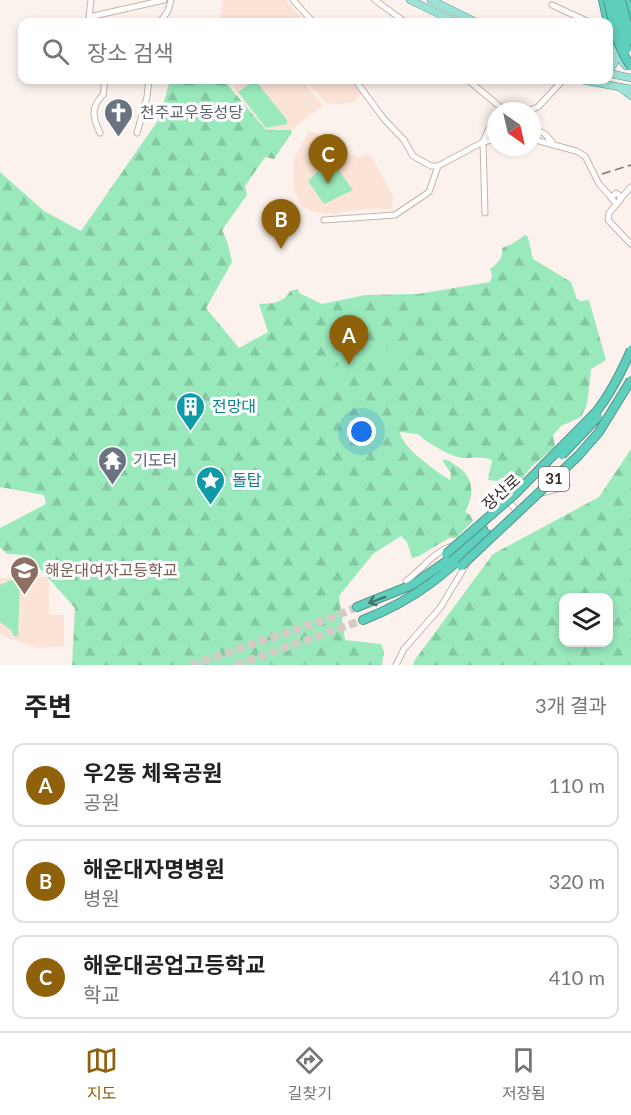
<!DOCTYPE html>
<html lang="ko">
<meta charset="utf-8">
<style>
:root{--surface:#fff;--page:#f2f2f2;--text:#222;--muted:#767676;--line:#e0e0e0;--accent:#90610b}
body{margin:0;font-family:Lato,"Noto Sans KR",sans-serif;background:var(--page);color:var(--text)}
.controls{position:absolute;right:18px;bottom:18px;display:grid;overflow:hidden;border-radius:12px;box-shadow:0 3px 9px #0003}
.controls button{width:54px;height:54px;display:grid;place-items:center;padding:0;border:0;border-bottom:2px solid var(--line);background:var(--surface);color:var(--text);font:30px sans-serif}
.compass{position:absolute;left:487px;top:102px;width:54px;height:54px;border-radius:50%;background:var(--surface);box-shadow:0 3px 9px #0003;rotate:146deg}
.you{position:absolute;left:362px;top:432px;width:21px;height:21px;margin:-15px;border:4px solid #fff;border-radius:50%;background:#1a73e8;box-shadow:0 0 0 9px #1a73e833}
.badge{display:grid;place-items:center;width:39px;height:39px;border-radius:50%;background:var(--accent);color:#fff;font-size:20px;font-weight:700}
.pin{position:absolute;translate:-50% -50px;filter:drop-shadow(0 2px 3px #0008)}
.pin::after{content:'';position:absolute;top:32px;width:21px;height:18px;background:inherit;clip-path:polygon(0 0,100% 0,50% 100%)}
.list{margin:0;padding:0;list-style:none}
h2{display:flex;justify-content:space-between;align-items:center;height:78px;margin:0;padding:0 24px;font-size:26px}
h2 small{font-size:20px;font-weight:400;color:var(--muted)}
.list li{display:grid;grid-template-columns:39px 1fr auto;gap:18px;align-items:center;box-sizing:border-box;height:84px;margin:0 12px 12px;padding:0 12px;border:2px solid var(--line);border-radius:12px}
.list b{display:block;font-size:22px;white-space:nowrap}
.list p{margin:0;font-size:20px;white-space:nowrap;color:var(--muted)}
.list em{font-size:20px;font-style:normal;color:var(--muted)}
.icon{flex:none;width:33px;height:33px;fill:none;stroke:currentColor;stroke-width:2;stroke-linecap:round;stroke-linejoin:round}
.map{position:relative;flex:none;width:631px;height:665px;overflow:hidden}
.search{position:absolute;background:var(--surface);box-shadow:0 3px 9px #0003;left:18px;right:18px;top:18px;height:66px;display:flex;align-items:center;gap:15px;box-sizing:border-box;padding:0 21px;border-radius:12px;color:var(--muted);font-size:22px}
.sheet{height:366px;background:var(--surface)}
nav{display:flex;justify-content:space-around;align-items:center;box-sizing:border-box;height:84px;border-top:2px solid var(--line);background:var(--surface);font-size:16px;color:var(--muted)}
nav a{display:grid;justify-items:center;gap:3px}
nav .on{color:var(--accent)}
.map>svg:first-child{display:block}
</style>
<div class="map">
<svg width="631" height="665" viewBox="0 0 631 665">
<defs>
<pattern id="forest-firs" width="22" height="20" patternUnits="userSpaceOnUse" patternTransform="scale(1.5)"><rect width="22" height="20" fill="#99e9bc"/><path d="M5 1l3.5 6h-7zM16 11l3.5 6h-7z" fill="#84c8a2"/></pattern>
</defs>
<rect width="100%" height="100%" fill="#fcf2ed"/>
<!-- built -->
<path fill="#fbe3d5" d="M 223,0 L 286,0 L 305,22 L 229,22 L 220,19 Z
M 235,80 L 302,80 L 323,105 L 291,130 L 266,130 L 234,89 Z
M 305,80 L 350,80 L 361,95 L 354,102 L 341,104 L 326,103 Z
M 309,131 L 318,134 L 350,154 L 359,157 L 367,154 L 373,159 L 393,196 L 392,209 L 365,209 L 333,214 L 311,211 L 302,207 L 294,190 L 293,161 Z
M 49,577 L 49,615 L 64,615 L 64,646 L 37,648 L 6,637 L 0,633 L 0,578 Z"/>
<!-- forest -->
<path fill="url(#forest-firs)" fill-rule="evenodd" d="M 170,80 L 230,80 L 227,84 L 266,130 L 291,130 L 292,132 L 274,159 L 265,157 L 245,186 L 247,195 L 222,230 L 228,244 L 232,262 L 206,308 L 239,348 L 268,332 L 259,304 C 272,303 283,304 290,291 L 298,289 L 299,293 L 322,304 L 365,295 L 418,294 L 490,282 L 492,275 L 490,269 C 497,264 504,257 502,248 L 512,244 L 525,235 L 528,237 L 533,259 L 571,282 L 577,299 L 581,301 L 589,300 L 606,360 L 591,369 L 587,404 L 581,417 L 561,426 L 553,435 L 555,447 L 532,466 L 521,480 L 501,478 L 498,481 L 488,480 L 492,460 C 481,456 474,458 464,458 C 453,458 425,442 418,434 L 400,432 C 401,447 437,472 450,480 L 451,473 L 442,460 C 449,459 450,462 455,465 C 474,475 475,494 465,512 L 470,515 L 473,521 L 456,538 L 449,538 L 419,556 L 412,558 L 407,542 L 401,536 L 373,554 L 339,596 L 345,640 L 381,644 L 384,652 L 382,665 L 72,665 L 75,608 L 28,555 L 7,554 L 0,547 L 0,528 L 46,504 L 44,495 L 0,487 L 0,172 L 44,211 L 81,231 L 159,119 Z
M 631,449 L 631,665 L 413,665 L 414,661 L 493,554 L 599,497 ZM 564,598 L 608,598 L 608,642 L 564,642 Z"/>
<!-- park -->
<path fill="#99e9bc" d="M 255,80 L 287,120 L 287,124 L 266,128 L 238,92 Z
M 332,161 L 353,190 L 324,204 L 308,181 L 326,163 Z
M 390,347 L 393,355 L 347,370 L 330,385 L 325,374 L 344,361 Z
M 11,580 L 20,580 L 18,636 L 14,636 L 11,630 L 0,622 L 0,585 Z"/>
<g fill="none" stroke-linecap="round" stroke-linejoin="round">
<!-- highway-tunnel -->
<path stroke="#d4cac6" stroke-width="8" stroke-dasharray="8 4" stroke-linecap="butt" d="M 191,665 L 333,617 L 357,607
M 236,665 L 363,620"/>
<defs>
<path id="minor" d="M 293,0 L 313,22
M 375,0 L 405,22
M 552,5 L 589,22
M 89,17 L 164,0
M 91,22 L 89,17 L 91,0
M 160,22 L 168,11 L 171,0
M 355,80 L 384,119 L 404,140 L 413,156 L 431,166 L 438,166 L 483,142 L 496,139
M 468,80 L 505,111
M 527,111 L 538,107 L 563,80
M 532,127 L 545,134 L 552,142
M 100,133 C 93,118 90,107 103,95 L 105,80
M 137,133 L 147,97 L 149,80
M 532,139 L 576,151 L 585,156 L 599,184 L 611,197
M 621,198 L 631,187
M 616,203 L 611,198 L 616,193 L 619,195 L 621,199 L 609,213 L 608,220 L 631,244
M 485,213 L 483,142 L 489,128 L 496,124
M 324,220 L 395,215 L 429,192 L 438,166
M 541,493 L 561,488 L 567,485 L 563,475 L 565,471
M 509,502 L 516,510
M 406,581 C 421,570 435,551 452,546
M 396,665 L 404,649 L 440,608 L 466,565"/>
<path id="major" d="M 410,0 L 456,22
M 431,0 L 476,22
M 614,43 L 619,57 L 626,66 L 631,66
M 608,72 L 615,62 L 616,52
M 608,73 L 631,78
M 582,80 L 631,89
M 621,88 L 631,96"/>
<path id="highway" d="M 603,0 L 608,22
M 626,0 L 631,21
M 608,23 L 614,43
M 357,607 L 412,585 L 448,560 L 483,529
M 363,620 C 417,599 446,573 487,534"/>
</defs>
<!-- minor casing -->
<use href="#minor" stroke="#c9b2a6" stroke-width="7"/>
<!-- major casing -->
<use href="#major" stroke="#509589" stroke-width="8"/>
<!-- highway casing -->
<use href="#highway" stroke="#509589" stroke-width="10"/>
<!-- minor -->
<use href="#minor" stroke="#fff" stroke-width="5"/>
<!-- major -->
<use href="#major" stroke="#9ee2d7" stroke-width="7"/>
<!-- highway -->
<use href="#highway" stroke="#5ecebd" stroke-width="8"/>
<!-- rail -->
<path stroke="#7e7570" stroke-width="1.5" stroke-dasharray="9 4.5" stroke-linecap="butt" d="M 602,174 L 631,165"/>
<defs>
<path id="highway-bridge" d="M 608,0 C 613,21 617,49 631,66
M 615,0 L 627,49
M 621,0 L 631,39
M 562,455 L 598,417
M 446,554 L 515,494 L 596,412 C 611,393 621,373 631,350
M 461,566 L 578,456 L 599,432 L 631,380"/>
</defs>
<!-- highway-bridge casing -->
<use href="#highway-bridge" stroke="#509589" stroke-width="10" stroke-linecap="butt"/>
<!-- highway-bridge -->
<use href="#highway-bridge" stroke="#5ecebd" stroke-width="8"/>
</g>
<!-- one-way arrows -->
<defs><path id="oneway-shaft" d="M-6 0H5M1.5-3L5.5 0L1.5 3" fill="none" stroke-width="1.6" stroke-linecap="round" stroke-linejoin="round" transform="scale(1.5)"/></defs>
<use stroke="#47756b" href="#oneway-shaft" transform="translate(377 600) rotate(160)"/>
<!-- icons -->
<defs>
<symbol id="church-pin" viewBox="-11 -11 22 30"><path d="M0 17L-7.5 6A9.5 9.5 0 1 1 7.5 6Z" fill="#6b7280" stroke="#fff"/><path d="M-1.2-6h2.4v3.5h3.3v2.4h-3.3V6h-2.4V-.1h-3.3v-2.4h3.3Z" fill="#fff"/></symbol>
<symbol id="building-pin" viewBox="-11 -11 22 30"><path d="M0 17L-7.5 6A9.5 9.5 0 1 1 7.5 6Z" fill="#0f9aa8" stroke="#fff"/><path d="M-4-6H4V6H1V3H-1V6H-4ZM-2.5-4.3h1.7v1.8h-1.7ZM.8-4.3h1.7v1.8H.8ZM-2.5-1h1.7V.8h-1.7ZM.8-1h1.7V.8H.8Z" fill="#fff"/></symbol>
<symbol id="temple-pin" viewBox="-11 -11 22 30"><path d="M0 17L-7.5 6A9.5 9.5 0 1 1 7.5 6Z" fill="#6b7280" stroke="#fff"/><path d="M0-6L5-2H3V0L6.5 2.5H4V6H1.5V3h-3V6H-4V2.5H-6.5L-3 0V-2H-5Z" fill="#fff"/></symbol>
<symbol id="sight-pin" viewBox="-11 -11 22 30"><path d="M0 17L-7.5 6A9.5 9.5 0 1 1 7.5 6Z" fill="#0f9aa8" stroke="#fff"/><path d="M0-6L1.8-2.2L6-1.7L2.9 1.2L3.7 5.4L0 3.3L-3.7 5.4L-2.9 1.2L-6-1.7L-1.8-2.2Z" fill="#fff"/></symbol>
<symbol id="school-pin" viewBox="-11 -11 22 30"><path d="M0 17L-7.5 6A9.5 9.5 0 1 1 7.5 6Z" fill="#8d6e63" stroke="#fff"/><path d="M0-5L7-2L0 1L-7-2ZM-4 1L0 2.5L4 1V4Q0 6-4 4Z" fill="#fff"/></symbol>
</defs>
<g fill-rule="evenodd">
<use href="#church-pin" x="102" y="96" width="33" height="45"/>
<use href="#building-pin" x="174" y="390" width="33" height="45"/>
<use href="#temple-pin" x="96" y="444" width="33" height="45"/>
<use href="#sight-pin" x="194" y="464" width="33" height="45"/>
<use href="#school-pin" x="8" y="554" width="33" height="45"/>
</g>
<g text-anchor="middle" stroke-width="6" stroke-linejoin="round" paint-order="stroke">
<!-- shield labels -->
<rect fill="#fff" stroke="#726b68" stroke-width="1.5" x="539" y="467" width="30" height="24" rx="4.5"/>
<g font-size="15" font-weight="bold" fill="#352c28">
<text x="554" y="484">31</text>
</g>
<!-- worship labels -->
<g font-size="16" fill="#5b616d" stroke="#fff" text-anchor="start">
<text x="140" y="118">천주교우동성당</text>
<text x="133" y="466">기도터</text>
</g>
<!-- culture labels -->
<g font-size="16" fill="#0d838f" stroke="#fff" text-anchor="start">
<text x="212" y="412">전망대</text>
<text x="232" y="486">돌탑</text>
</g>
<!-- street labels -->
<g font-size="16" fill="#352c28" stroke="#fff">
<text transform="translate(501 492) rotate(-42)" y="6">장산로</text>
</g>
<!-- education labels -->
<g font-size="16" fill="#785e54" stroke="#fff" text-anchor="start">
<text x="45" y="576">해운대여자고등학교</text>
</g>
</g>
</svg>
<div class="controls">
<button><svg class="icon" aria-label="layers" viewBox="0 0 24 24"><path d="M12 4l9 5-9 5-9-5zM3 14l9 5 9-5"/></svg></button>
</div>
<svg class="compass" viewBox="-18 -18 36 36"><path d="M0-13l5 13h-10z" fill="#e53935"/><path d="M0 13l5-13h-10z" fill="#767676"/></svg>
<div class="you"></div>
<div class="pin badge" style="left:349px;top:365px">A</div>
<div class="pin badge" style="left:281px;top:249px">B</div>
<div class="pin badge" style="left:328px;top:184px">C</div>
<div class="search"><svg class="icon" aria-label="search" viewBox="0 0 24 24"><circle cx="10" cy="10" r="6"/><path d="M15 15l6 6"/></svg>장소 검색</div>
</div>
<section class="sheet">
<h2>주변<small>3개 결과</small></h2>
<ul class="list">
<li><span class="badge">A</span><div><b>우2동 체육공원</b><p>공원</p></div><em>110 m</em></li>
<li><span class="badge">B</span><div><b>해운대자명병원</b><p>병원</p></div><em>320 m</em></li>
<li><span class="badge">C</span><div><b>해운대공업고등학교</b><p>학교</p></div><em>410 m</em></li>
</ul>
</section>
<nav>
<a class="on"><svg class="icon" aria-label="map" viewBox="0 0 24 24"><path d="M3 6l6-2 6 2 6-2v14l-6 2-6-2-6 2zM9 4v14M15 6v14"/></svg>지도</a>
<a><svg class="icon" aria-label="directions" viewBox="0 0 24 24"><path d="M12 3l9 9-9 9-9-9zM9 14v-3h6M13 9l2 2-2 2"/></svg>길찾기</a>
<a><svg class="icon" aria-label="saved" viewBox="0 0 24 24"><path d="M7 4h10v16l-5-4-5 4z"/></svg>저장됨</a>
</nav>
